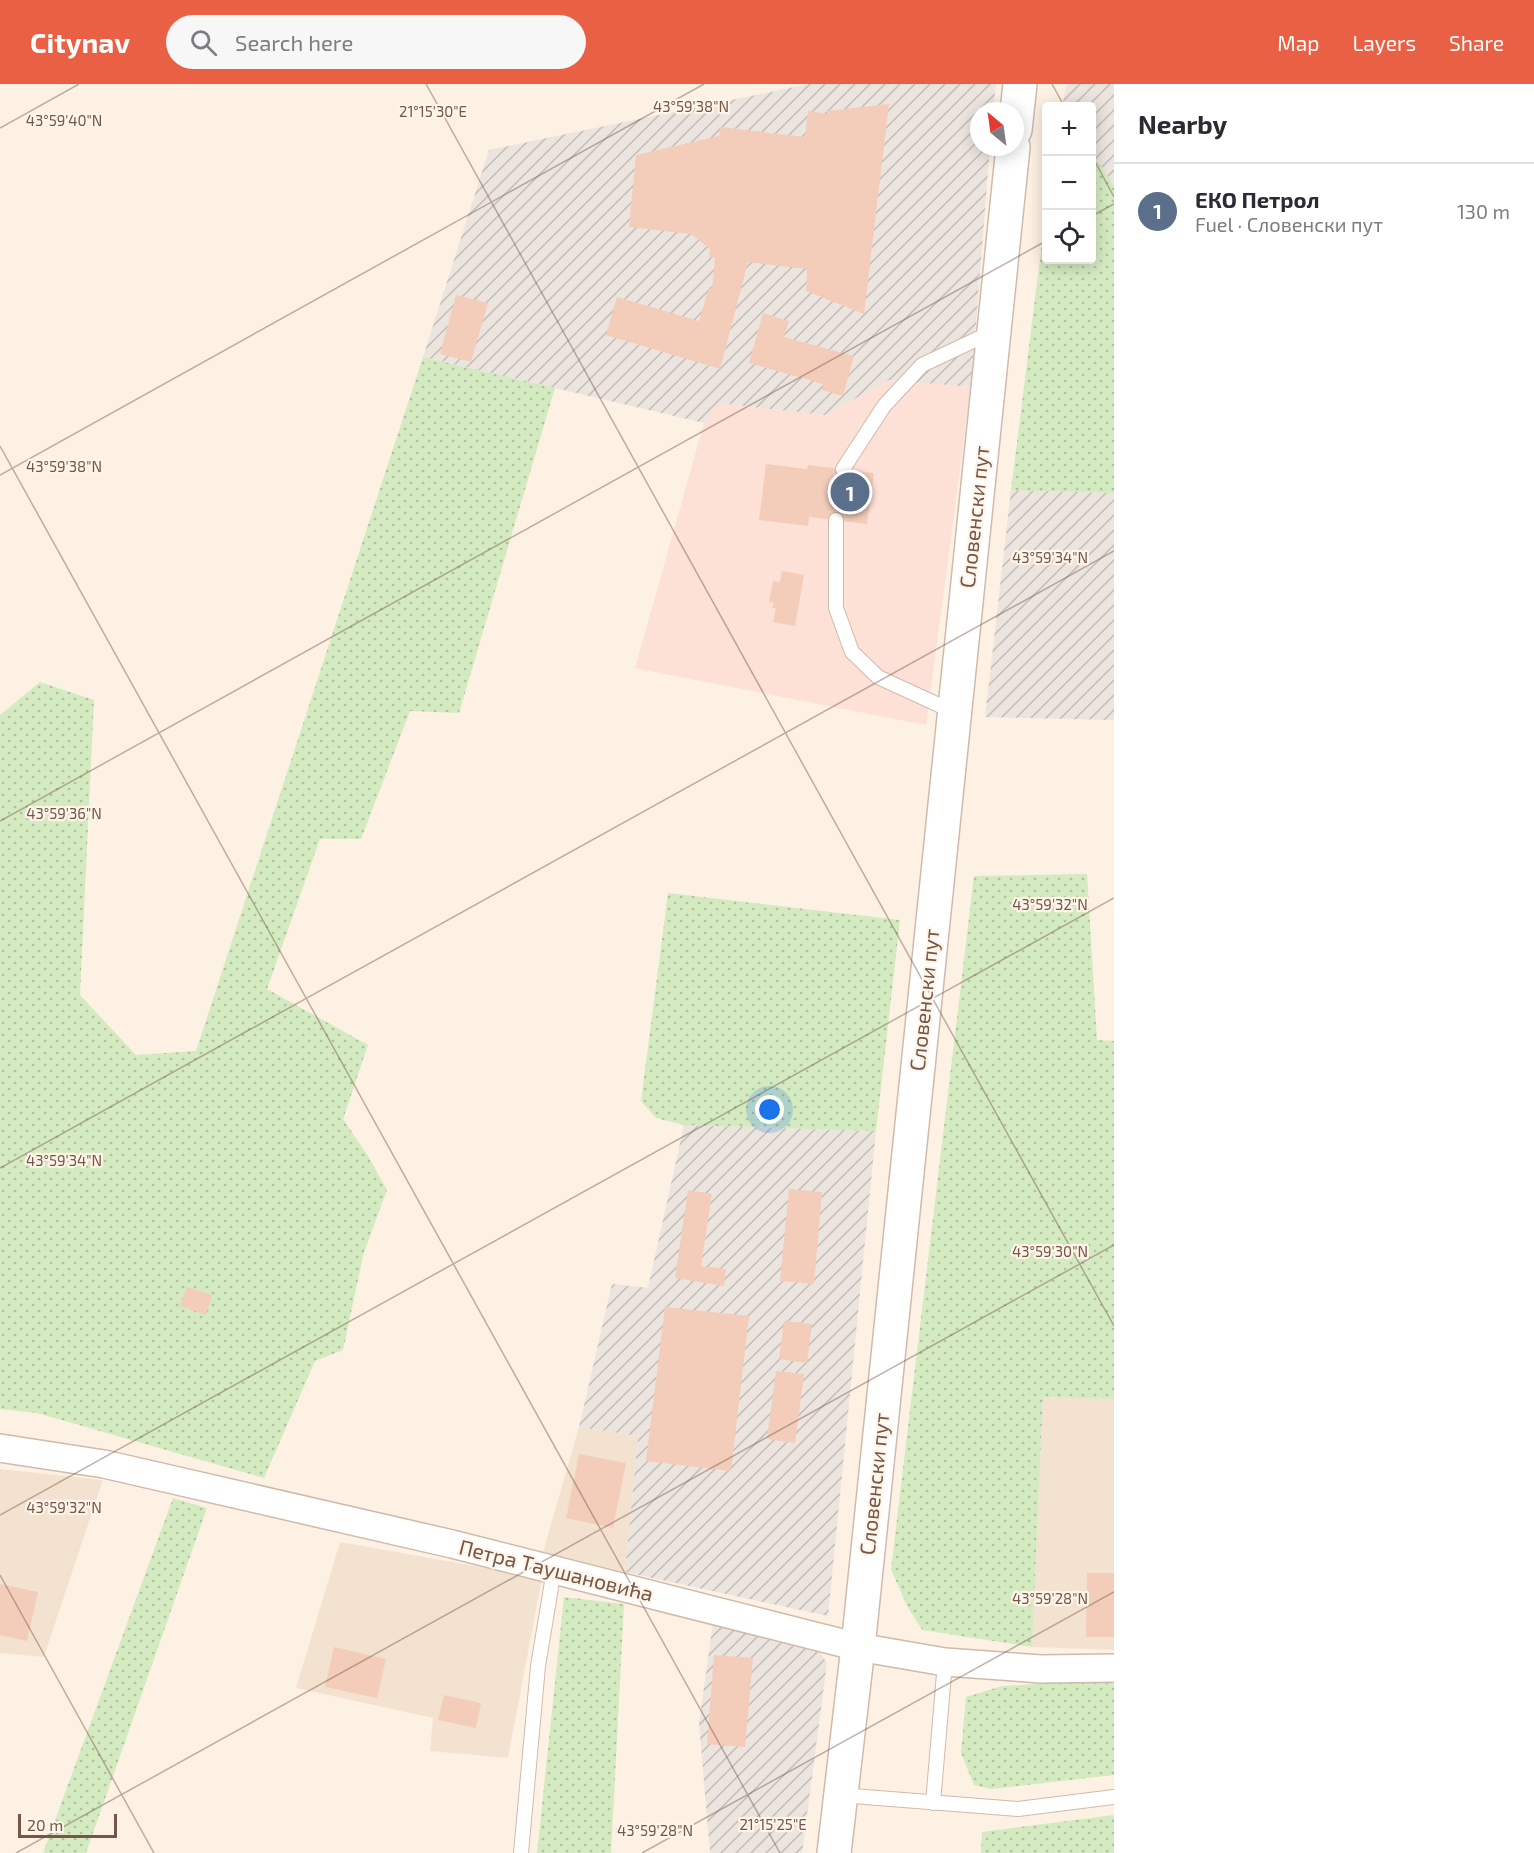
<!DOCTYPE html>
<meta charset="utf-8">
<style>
:root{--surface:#fff;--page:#f7f7f7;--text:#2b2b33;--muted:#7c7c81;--line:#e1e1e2;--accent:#e96045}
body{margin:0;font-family:"Exo 2",sans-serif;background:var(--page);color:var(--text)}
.controls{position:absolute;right:18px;top:18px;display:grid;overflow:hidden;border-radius:6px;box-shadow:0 3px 15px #0003}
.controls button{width:54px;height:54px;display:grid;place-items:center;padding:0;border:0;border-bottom:2px solid var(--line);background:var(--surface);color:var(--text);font:30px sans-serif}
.compass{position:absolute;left:970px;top:18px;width:54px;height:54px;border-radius:50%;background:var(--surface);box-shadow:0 3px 15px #0003;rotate:331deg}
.scale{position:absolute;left:18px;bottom:15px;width:99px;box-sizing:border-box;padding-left:6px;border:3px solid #755648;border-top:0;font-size:16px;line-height:21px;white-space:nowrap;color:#755648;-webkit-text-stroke:4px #fff5e9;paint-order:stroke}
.you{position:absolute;left:770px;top:1026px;width:21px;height:21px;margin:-15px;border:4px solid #fff;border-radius:50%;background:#1a73e8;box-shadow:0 0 0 9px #1a73e833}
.badge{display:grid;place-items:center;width:39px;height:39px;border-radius:50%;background:var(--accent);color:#fff;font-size:20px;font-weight:700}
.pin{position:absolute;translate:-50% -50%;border:3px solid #fff;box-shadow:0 2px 6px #0006}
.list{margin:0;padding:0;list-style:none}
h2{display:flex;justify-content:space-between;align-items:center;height:78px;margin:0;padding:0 24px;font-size:26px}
h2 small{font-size:20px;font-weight:400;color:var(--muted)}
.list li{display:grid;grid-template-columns:39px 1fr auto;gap:18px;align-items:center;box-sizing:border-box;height:96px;padding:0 24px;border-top:2px solid var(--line)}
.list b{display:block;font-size:22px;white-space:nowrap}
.list p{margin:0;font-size:20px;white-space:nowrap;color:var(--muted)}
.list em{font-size:20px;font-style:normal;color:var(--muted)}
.icon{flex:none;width:33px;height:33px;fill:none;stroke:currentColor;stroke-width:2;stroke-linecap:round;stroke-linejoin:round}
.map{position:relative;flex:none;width:1114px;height:1769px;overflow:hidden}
header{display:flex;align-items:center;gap:36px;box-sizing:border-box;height:84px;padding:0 30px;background:var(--accent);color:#fff}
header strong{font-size:28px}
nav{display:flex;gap:33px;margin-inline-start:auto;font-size:21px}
.search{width:420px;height:54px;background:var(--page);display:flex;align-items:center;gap:15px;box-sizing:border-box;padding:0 21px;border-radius:33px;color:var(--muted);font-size:22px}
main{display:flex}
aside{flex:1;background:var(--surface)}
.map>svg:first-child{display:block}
</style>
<header>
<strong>Citynav</strong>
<div class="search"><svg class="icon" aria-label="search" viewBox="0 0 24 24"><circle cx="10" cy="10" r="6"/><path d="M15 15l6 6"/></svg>Search here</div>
<nav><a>Map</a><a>Layers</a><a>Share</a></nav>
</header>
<main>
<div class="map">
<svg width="1114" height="1769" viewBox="0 0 1114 1769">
<defs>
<pattern id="industrial-furrows" width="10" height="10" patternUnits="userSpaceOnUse" patternTransform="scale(1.5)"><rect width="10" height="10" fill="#ece4de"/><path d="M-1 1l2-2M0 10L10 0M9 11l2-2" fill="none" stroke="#c4bcb6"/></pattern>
<pattern id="grass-dots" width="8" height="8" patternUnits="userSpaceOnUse" patternTransform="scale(1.5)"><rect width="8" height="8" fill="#d4eac1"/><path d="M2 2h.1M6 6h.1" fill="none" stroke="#b1c09f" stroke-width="1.8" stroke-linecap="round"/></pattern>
</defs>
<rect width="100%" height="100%" fill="#fdf1e3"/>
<!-- residential -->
<path fill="#f4e2d1" d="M 1043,1313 L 1114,1315 L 1114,1566 L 1032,1563 Z
M 579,1343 L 638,1352 L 625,1488 L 543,1468 Z
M 0,1385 L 103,1396 L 44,1573 L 0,1569 Z
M 340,1458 L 542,1494 L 508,1674 L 430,1667 L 433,1634 L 296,1604 Z"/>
<!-- commercial -->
<path fill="#fde0d6" d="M 889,296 L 971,303 L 926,641 L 635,584 L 704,339 L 718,319 L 825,331 Z"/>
<!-- industrial -->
<path fill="url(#industrial-furrows)" d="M 809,0 L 996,0 L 993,27 L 979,27 L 979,63 L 990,63 L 971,303 L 889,296 L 825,331 L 718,319 L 704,339 L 423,273 L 489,66 Z
M 1067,0 L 1114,0 L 1114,101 L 1092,69 L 1092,22 L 1062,22 Z
M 1011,406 L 1114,409 L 1114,636 L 985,633 Z
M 684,1041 L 876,1047 L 828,1532 L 625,1488 L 638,1352 L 579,1343 L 612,1200 L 648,1204 Z
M 713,1539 L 809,1562 L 820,1569 L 827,1579 L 802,1769 L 710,1769 L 699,1639 Z"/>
<!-- grass -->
<path fill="url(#grass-dots)" d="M 1092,69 L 1114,101 L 1114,409 L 1011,406 L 1046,127 L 1046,176 L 1092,176 Z
M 423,273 L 555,304 L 459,629 L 410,627 L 361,755 L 320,755 L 267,905 L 368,961 L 343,1035 L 368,1072 L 387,1106 L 364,1168 L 343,1266 L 315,1277 L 264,1394 L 37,1329 L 0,1325 L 0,631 L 40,598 L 94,616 L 80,911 L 136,971 L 196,967 Z
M 1087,790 L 1097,956 L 1114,957 L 1114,1315 L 1043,1313 L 1032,1563 L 922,1546 L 906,1520 L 891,1485 L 974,792 Z
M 668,809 L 900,836 L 876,1047 L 684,1041 L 656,1034 L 641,1017 Z
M 173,1414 L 207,1424 L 86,1769 L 43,1769 Z
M 564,1513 L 624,1520 L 611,1769 L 537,1769 Z
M 1114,1595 L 1114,1691 L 991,1705 L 974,1701 L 961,1669 L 966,1613 L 1002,1602 Z
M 1114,1731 L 1114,1769 L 981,1769 L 982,1748 Z"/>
<!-- building -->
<path fill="#f3cdba" d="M 889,20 L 864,230 L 806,207 L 807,185 L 748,178 L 720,285 L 606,251 L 617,213 L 699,237 L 709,204 L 712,205 L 715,174 L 709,173 L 710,165 L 691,150 L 629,143 L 636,71 L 719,52 L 721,43 L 805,53 L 808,27 L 827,30 L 827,27 Z
M 456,211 L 488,219 L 471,278 L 440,270 Z
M 763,229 L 789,237 L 784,253 L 854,272 L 843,312 L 822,306 L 823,300 L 749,279 Z
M 766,380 L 807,385 L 808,381 L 874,389 L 867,440 L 809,433 L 808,442 L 759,436 Z
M 782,487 L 804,491 L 795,542 L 773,538 L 776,524 L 772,524 L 774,519 L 769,518 L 773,497 L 780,498 Z
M 789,1105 L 822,1108 L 814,1200 L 780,1197 Z
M 688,1106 L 712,1110 L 701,1182 L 726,1185 L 724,1202 L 675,1194 Z
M 187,1203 L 212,1211 L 206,1231 L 180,1222 Z
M 665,1223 L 749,1232 L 731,1387 L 646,1377 Z
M 784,1237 L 812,1240 L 807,1279 L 779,1275 Z
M 776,1287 L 804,1290 L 795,1359 L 767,1355 Z
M 579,1370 L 626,1379 L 613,1444 L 566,1434 Z
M 1087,1489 L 1114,1489 L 1114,1553 L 1086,1553 Z
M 0,1500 L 38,1508 L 27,1557 L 0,1551 Z
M 334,1563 L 386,1575 L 377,1614 L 325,1603 Z
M 714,1571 L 753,1574 L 745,1663 L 707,1660 Z
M 444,1611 L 481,1619 L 476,1644 L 438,1636 Z"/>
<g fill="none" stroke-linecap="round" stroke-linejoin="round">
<defs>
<path id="service" d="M 843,385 L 884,322 L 922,281 L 992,248
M 836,436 L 836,524 L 852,568 L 878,593 L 954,628
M 840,1711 L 1018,1725 L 1114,1713
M 933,1719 L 945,1578
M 521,1769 L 538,1582 L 554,1486"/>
<path id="minor" d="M 0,1364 L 104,1380 L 452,1460 L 858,1563 L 945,1578 L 1041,1585 L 1114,1584"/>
<path id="tertiary" d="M 1015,46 L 1020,0
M 834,1769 L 858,1563 L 1013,63"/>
</defs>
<!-- service casing -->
<use href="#service" stroke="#d0baac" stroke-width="16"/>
<!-- minor casing -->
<use href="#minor" stroke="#d0baac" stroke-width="30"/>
<!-- tertiary casing -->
<use href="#tertiary" stroke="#d0baac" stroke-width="36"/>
<!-- service -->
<use href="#service" stroke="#fff" stroke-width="14"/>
<!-- minor -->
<use href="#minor" stroke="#fff" stroke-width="27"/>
<!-- tertiary -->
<use href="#tertiary" stroke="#fff" stroke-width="33"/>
</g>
<!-- ticks -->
<path fill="none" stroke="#755648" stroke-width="1.5" stroke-opacity="0.45" d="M 426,0 L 1114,1242M 1052,0 L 1064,22M 0,44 L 79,0M 1092,72 L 1114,113M 1092,132 L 1114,120M 0,362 L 780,1769M 0,391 L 704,0M 0,737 L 1046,157M 0,1084 L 1114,467M 0,1431 L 1114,814M 0,1491 L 154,1769M 16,1769 L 1114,1161M 642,1769 L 1114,1508"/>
<g text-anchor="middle" stroke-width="4.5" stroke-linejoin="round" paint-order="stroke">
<!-- street labels -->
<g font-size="21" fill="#755648" stroke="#fff5e9">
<text transform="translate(975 433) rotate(-84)" y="7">Словенски пут</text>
<text transform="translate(925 916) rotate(-84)" y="7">Словенски пут</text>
<text transform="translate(875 1400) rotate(-84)" y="7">Словенски пут</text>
<text transform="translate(556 1487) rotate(14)" y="7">Петра Таушановића</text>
</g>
</g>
<g font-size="15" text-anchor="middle" fill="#755648" stroke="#fff5e9" stroke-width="4.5" stroke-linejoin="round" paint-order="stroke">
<text x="691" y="28">43°59'38"N</text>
<text x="433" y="33">21°15'30"E</text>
<text x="64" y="42">43°59'40"N</text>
<text x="64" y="388">43°59'38"N</text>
<text x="1050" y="479">43°59'34"N</text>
<text x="64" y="735">43°59'36"N</text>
<text x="1050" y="826">43°59'32"N</text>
<text x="64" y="1082">43°59'34"N</text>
<text x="1050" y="1173">43°59'30"N</text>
<text x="64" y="1429">43°59'32"N</text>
<text x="1050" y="1520">43°59'28"N</text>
<text x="773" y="1746">21°15'25"E</text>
<text x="655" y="1752">43°59'28"N</text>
</g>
</svg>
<div class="controls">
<button>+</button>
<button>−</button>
<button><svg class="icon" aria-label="locate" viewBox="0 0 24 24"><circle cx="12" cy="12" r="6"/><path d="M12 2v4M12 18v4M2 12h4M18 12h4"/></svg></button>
</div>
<svg class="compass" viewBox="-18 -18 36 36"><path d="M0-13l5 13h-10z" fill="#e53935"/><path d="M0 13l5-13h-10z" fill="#7c7c81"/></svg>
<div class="scale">20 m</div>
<div class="you"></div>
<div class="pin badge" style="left:850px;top:408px;background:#5c6f8a">1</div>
</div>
<aside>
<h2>Nearby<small></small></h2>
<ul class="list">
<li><span class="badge" style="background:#5c6f8a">1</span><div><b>ЕКО Петрол</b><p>Fuel · Словенски пут</p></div><em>130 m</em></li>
</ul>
</aside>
</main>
